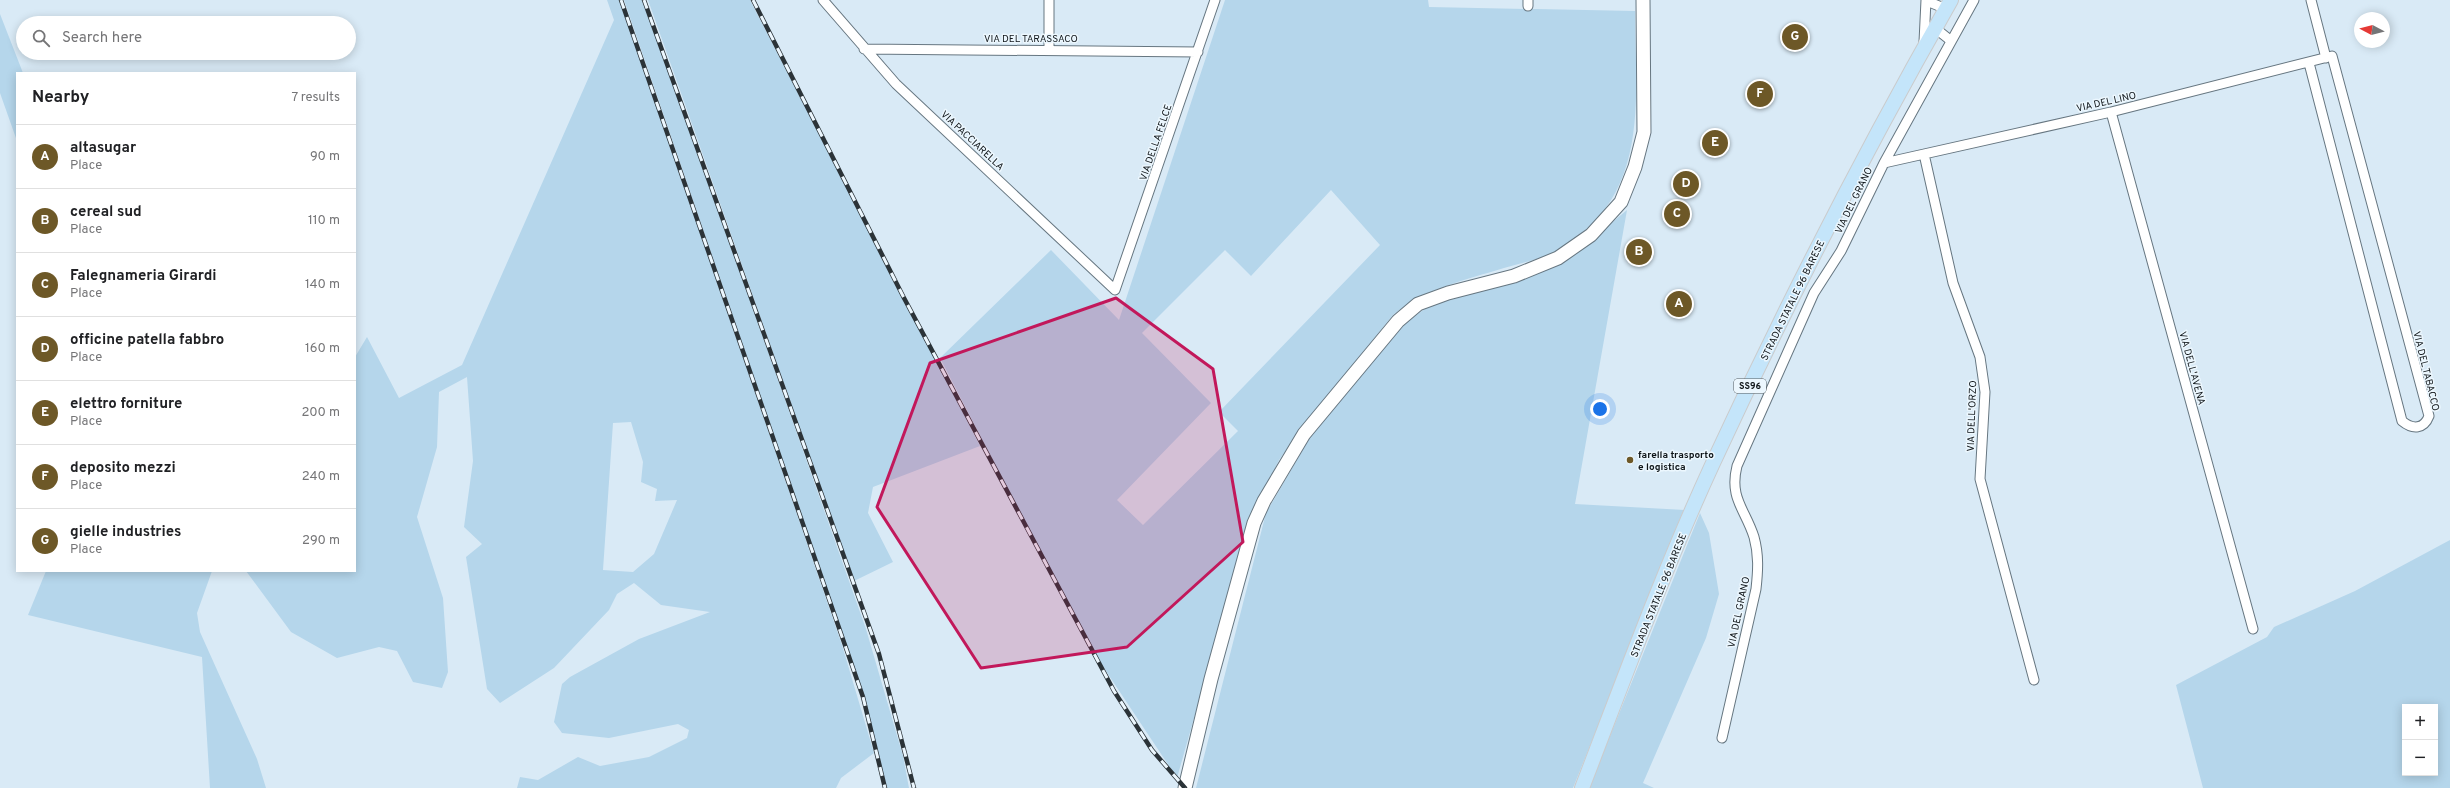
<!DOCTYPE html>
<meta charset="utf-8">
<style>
:root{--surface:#fff;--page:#f2f2f2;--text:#202124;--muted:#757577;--line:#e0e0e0;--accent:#6d5827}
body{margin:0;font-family:Overpass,sans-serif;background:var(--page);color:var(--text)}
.controls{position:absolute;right:12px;bottom:12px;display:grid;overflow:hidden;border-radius:0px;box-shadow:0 2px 10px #0003}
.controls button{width:36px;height:36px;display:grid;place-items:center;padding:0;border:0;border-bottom:1px solid var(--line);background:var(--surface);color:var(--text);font:20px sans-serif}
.compass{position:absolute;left:2354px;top:12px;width:36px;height:36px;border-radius:50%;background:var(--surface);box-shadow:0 2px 10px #0003;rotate:277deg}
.you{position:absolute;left:1600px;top:409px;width:14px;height:14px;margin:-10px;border:3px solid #fff;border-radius:50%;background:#1a73e8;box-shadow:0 0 0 6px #1a73e833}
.badge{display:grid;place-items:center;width:26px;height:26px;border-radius:50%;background:var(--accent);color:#fff;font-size:13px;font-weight:700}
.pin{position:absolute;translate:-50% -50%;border:2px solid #fff;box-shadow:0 1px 4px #0006}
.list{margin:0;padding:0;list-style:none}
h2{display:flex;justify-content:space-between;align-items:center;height:52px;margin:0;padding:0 16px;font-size:17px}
h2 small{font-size:13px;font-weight:400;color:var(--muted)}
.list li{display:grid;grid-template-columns:26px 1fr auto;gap:12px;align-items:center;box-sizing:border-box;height:64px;padding:0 16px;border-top:1px solid var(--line)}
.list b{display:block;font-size:15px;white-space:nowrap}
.list p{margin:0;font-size:13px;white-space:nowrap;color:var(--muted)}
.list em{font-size:13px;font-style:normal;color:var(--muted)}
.icon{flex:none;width:22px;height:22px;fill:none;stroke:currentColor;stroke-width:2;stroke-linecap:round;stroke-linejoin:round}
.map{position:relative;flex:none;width:2450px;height:788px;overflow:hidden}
.search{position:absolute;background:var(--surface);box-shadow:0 2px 10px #0003;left:16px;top:16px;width:340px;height:44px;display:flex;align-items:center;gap:10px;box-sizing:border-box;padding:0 14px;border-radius:22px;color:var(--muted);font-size:15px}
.panel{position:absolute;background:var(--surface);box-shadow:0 2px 10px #0003;left:16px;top:72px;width:340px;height:500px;border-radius:0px}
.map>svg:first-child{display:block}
</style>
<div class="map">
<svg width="2450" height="788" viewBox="0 0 2450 788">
<rect width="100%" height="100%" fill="#d9eaf6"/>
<!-- green -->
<path fill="#b5d6eb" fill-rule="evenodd" d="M 607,0 L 620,0 L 842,645 L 874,753 L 841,778 L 836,788 L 517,788 L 520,777 L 538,780 L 578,757 L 600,766 L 649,757 L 687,738 L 689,730 L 678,724 L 609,738 L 562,733 L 554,722 L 562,684 L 570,677 L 639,639 L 710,612 L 661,605 L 634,583 L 617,594 L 609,610 L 554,668 L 500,703 L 487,689 L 466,557 L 482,544 L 464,527 L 473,461 L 467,377 L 439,392 L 437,447 L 417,517 L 443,598 L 448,672 L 442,688 L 413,682 L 397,651 L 379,647 L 337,658 L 291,632 L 246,571 L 355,571 L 355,357 L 367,337 L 399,398 L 462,365 L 614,20 ZM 631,422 L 643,462 L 641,482 L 657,489 L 655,501 L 677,500 L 654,554 L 633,572 L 603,570 L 613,423 Z
M 624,0 L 644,0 L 866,629 L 903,756 L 909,788 L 884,788 L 860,685 Z
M 648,0 L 750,0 L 980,446 L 873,487 L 868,513 L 893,562 L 854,581 Z
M 1225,0 L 1428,0 L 1429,7 L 1635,11 C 1635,87 1649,178 1583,232 C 1574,240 1564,248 1553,253 C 1538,260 1520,263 1504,268 C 1465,280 1424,289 1393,315 L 1306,422 L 1279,460 L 1250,521 L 1177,778 L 1088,644 L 940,358 L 1051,250 L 1119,320 ZM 1331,190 L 1380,245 L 1219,412 L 1238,431 L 1143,525 L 1117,500 L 1211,403 L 1142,333 L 1225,250 L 1251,276 Z
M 0,14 L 23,73 L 17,73 L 17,141 L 0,93 Z
M 1627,210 L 1575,504 L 1685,510 L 1573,788 L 1196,788 L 1266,513 L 1315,429 L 1389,339 L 1405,323 L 1429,306 L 1563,263 Z
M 1700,513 L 1709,533 L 1719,594 L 1706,638 L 1643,783 L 1654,788 L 1589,788 Z
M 2450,540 L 2450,788 L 2203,788 L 2176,685 L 2267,637 L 2274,627 L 2355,591 ZM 2405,707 L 2435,707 L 2435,773 L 2405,773 Z
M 46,571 L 212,571 L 197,613 L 200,632 L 257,759 L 266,788 L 210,788 L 202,657 L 28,615 Z"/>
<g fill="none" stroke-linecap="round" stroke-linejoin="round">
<defs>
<path id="street" d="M 823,0 L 896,84 L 1115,290 L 1215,0
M 2311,0 L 2326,58
M 1927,1 L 1946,9
M 1528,6 L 1528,0
M 1935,28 L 1950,40
M 1924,42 L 1926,0
M 864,49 L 1198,52
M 1049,49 L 1049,0
M 2111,112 L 2253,629
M 1924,154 L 1953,283 L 1980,357 L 1985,392 L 1980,479 L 2034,680
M 1884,163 L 2111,112 L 2332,56 L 2429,416 C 2424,429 2413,430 2402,421 L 2309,63
M 1722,738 L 1756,589 C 1758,571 1759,555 1754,537 C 1745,509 1729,498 1737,466 L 1814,293 L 1841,251 L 1884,163 L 1974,0"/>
<path id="secondary" d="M 1185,788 L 1211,679 L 1254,523 L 1264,501 L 1304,434 L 1398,321 L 1418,304 L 1448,293 L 1514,276 L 1558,258 L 1591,235 L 1621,202 L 1635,167 L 1644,132 L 1643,0"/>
<path id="primary" d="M 1582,788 C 1624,679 1664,569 1713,463 C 1786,305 1865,151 1951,0"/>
</defs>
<!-- street casing -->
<use href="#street" stroke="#667680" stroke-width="11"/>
<!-- secondary casing -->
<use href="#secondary" stroke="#667680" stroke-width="15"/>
<!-- primary casing -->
<use href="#primary" stroke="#cacbcc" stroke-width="16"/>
<!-- street -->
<use href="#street" stroke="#fff" stroke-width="9"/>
<!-- secondary -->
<use href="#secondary" stroke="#fff" stroke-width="13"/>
<!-- primary -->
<use href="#primary" stroke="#c4e5fa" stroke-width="14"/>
<defs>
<path id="rail" d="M 621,0 L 863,697 L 885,788
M 644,0 L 879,654 L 914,788
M 753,0 L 904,298 L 1114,691 L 1152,750 L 1185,788"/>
</defs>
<!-- rail casing -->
<use href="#rail" stroke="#2b3338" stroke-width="4.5"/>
<!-- rail -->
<use href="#rail" stroke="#ecf7fe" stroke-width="3" stroke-dasharray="9" stroke-linecap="butt"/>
</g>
<!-- marked area -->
<path fill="#c2185b" fill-opacity="0.2" stroke="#c2185b" stroke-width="3" stroke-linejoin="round" d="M 1116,298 L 1213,369 L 1243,542 L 1127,647 L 981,668 L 877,507 L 930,363 Z"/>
<!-- markers -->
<circle fill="#6d5827" stroke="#ecf7fe" stroke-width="1.5" cx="1630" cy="460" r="4"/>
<g text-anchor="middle" stroke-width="3" stroke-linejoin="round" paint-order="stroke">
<!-- shield labels -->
<rect fill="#ecf7fe" stroke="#51585d" stroke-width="1" x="1734" y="379" width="32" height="14" rx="3"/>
<g font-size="9" font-weight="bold" fill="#0e1418">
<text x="1750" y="389">SS96</text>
</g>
<!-- street labels -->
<g font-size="10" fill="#0e1418" stroke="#ecf7fe">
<text x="1031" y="42">VIA DEL TARASSACO</text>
<text transform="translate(2106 101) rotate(-13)" y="4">VIA DEL LINO</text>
<text transform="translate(973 140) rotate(43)" y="4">VIA PACCIARELLA</text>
<text transform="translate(1155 142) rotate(-71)" y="4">VIA DELLA FELCE</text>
<text transform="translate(1853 200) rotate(-64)" y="4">VIA DEL GRANO</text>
<text transform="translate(1792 300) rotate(-64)" y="4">STRADA STATALE 96 BARESE</text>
<text transform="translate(2193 368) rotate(75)" y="4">VIA DELL'AVENA</text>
<text transform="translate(2427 371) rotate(76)" y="4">VIA DEL TABACCO</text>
<text transform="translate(1971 416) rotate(-88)" y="4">VIA DELL'ORZO</text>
<text transform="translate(1658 595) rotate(-68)" y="4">STRADA STATALE 96 BARESE</text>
<text transform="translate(1738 612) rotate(-78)" y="4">VIA DEL GRANO</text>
</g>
<!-- poi labels -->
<g font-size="10" font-weight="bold" fill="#0e1418" stroke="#ecf7fe" text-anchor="start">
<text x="1638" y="458">farella trasporto<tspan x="1638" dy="12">e logistica</tspan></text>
</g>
</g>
</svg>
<div class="controls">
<button>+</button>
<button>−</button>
</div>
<svg class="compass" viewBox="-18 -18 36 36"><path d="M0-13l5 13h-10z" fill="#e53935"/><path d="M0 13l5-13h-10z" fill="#757577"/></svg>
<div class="you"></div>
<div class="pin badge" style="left:1679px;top:304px">A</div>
<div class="pin badge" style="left:1639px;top:252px">B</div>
<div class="pin badge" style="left:1677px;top:214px">C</div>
<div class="pin badge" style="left:1686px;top:184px">D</div>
<div class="pin badge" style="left:1715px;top:143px">E</div>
<div class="pin badge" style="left:1760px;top:94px">F</div>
<div class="pin badge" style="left:1795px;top:37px">G</div>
<div class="search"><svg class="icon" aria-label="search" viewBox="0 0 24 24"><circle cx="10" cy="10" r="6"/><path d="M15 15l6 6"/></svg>Search here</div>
<section class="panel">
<h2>Nearby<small>7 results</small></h2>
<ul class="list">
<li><span class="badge">A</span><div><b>altasugar</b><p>Place</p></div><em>90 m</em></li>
<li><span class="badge">B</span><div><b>cereal sud</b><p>Place</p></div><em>110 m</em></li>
<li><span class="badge">C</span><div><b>Falegnameria Girardi</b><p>Place</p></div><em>140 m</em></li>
<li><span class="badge">D</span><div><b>officine patella fabbro</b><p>Place</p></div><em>160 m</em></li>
<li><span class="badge">E</span><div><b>elettro forniture</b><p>Place</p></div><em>200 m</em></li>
<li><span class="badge">F</span><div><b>deposito mezzi</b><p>Place</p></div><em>240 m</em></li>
<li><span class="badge">G</span><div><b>gielle industries</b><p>Place</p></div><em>290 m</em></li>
</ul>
</section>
</div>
